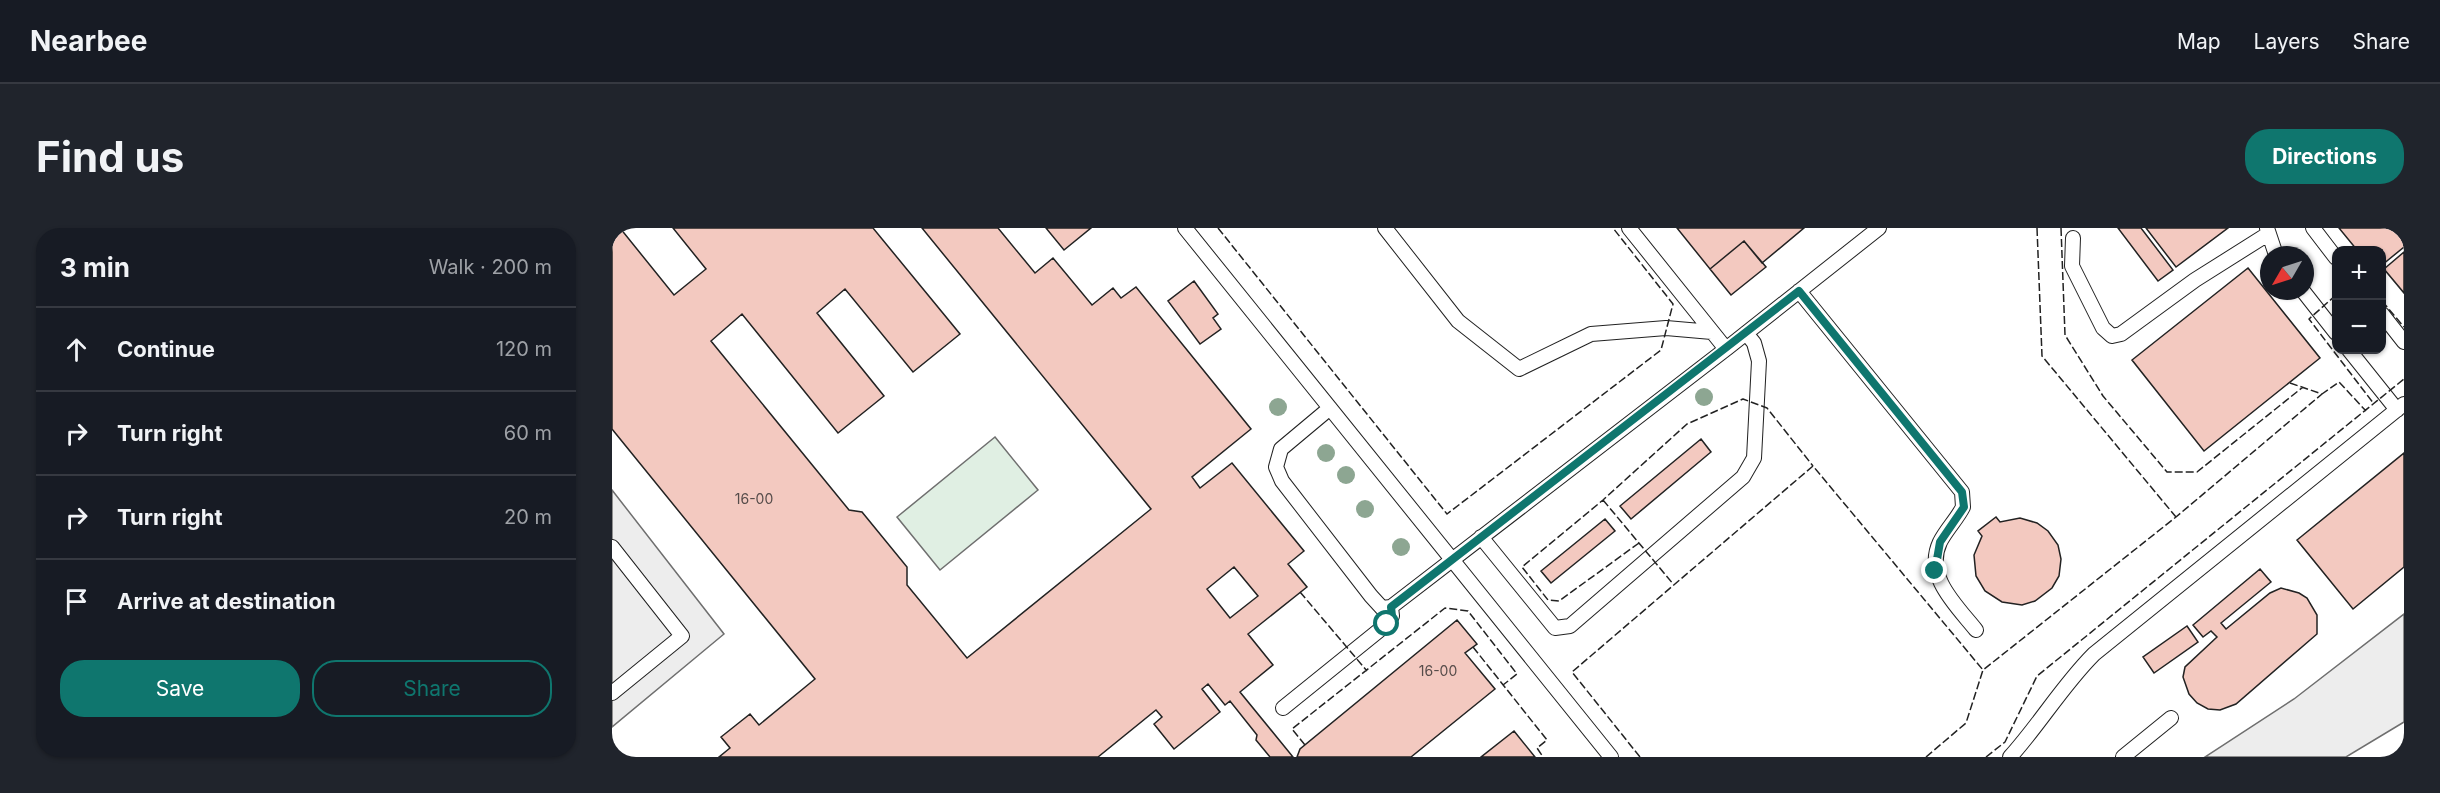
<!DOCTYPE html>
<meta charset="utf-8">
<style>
:root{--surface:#171b24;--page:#20242c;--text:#f1f3f6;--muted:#9ea1a6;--line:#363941;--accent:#0f766e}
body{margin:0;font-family:Inter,sans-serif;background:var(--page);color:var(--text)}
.controls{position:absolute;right:18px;top:18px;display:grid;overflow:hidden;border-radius:12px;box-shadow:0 2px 4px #0004}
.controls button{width:54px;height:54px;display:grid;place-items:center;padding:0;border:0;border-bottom:2px solid var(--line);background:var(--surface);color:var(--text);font:30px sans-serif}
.compass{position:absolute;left:1648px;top:18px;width:54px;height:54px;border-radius:50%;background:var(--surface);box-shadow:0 2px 4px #0004;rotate:231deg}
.stop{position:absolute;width:18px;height:18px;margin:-14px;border:4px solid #0f766e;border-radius:50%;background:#fff}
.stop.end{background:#0f766e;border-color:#fff;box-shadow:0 2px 6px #0008}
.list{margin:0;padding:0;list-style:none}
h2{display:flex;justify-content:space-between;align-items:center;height:78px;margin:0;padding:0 24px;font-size:26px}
h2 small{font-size:20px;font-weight:400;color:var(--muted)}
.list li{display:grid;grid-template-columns:39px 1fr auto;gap:18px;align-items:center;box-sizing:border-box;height:84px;padding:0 24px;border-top:2px solid var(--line)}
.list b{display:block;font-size:22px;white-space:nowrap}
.list em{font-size:20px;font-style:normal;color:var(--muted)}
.actions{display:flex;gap:12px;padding:18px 24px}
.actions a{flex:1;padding:14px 0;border:2px solid var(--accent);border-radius:24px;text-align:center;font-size:21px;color:var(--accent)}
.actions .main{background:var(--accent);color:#fff}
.icon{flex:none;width:33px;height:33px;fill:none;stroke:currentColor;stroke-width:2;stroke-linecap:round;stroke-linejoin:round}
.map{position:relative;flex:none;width:1792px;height:529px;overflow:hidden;border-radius:24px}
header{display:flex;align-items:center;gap:36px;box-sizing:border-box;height:84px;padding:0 30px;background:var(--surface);border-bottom:2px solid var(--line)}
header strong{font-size:28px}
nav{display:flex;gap:33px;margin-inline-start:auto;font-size:21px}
.intro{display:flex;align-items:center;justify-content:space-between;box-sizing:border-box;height:144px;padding:0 36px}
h1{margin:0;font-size:42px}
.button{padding:15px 27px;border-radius:24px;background:var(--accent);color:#fff;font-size:21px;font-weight:700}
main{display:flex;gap:36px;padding:0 36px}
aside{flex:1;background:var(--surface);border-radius:24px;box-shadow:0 2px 4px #0004}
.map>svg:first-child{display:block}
</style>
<header>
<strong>Nearbee</strong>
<nav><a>Map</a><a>Layers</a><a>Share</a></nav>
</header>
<div class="intro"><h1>Find us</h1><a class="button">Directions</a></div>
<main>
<aside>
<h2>3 min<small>Walk · 200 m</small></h2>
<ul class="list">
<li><svg class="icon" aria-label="ahead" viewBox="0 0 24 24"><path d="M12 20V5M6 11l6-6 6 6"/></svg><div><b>Continue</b></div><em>120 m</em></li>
<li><svg class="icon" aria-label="right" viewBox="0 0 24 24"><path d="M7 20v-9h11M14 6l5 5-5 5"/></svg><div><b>Turn right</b></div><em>60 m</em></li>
<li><svg class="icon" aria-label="right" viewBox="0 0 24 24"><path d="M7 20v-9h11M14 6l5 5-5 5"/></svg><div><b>Turn right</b></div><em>20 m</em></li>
<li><svg class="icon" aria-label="arrive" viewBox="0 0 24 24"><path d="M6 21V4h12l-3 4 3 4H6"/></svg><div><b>Arrive at destination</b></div></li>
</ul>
<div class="actions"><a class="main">Save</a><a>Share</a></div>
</aside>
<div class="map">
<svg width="1792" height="529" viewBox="0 0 1792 529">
<rect width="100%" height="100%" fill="#fff"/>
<!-- green -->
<path fill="#e0efe3" stroke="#6f6f6f" stroke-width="1.5" d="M 383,209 L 426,262 L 328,342 L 285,289 Z"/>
<!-- parking -->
<path fill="#ededed" stroke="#6f6f6f" stroke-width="1.5" d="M 0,262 L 112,406 L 0,499 Z
M 1792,386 L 1792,494 L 1734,529 L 1593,529 L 1682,471 Z"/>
<!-- building -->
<path fill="#f3c9c0" stroke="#222" stroke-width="1.5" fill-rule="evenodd" d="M 0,0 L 8,0 L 62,67 L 94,41 L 61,0 L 261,0 L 348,106 L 301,144 L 233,61 L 205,85 L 272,168 L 226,205 L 130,86 L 99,113 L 237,282 L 250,284 L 295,339 L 295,357 L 355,430 L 539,281 L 310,0 L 386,0 L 423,45 L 441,30 L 480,77 L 501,60 L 509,70 L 524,59 L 639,201 L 580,249 L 588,260 L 620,235 L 692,323 L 676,336 L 695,359 L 636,406 L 661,437 L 628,464 L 681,529 L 658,529 L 644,512 L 645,507 L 618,473 L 613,477 L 596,456 L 590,461 L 608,484 L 562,521 L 542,496 L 550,489 L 544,482 L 486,529 L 107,529 L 118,520 L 109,509 L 138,486 L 147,497 L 203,451 L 0,201 ZM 622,339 L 646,368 L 618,390 L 595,361 Z
M 434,0 L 479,0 L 452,22 Z
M 1065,0 L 1192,0 L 1150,35 L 1132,13 L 1098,41 Z
M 1506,0 L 1529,0 L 1561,42 L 1546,53 Z
M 1534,0 L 1616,0 L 1564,39 Z
M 1727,0 L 1792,0 L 1792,19 L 1770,37 L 1770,22 L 1745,22 Z
M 1132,13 L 1154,39 L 1119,67 L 1098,41 Z
M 1792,24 L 1792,65 L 1772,41 Z
M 1636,40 L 1708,130 L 1592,223 L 1520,132 Z
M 582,53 L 606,86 L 601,90 L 609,101 L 588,116 L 556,73 Z
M 1089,211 L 1099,224 L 1019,291 L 1008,278 Z
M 1792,225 L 1792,339 L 1741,381 L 1685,312 Z
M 1384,289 L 1388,294 L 1408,290 L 1425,295 L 1436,303 L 1446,317 L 1449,331 L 1447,348 L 1440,360 L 1423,373 L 1410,377 L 1390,374 L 1373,363 L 1364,348 L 1362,327 L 1370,308 L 1366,303 Z
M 993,291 L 1003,303 L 939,355 L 929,343 Z
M 1648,341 L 1659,354 L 1609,395 L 1614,401 L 1658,365 L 1669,360 L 1687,365 L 1695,370 L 1705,387 L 1705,406 L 1624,476 L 1608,482 L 1596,481 L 1585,475 L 1577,466 L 1571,449 L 1573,439 L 1605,409 L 1599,403 L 1591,409 L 1581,397 Z
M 845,392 L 865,416 L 853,425 L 883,461 L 799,529 L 685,529 L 688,521 Z
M 1575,398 L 1586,414 L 1542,445 L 1531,429 Z
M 902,503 L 923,529 L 869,529 Z"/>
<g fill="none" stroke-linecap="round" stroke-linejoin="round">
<defs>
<path id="service" d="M 573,0 L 999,529
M 773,0 L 846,93 L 907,141 L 979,106 L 1054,100 L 1100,104
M 1655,0 L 1664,27
M 1701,0 L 1724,30
M 1461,10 L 1460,38 L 1491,100 L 1500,108 L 1509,106 L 1583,52 L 1656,6
M 1187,63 L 1350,264 L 1351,279 C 1345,291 1334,302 1328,314 C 1312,348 1344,377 1364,402
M 1691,63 L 1724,105
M 1770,86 L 1792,114
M 1114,121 L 1267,0
M 1737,122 L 1785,182
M 718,180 L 669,221 L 664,239 L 670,253 L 759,368 L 770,380 L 779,379 L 1114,121 L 1017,0
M 869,309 L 943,400 L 958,398 L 1131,249 L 1142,230 L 1147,133 L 1142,115 L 1134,105
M 0,319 L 70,408 L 0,465
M 671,480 L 775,396 L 780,388 L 779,379
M 1398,529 C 1428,496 1450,458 1482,426 L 1792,176
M 1511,529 L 1559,490"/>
</defs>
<!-- service casing -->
<use href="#service" stroke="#222" stroke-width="16"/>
<!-- service -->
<use href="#service" stroke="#fff" stroke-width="14"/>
<!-- fence -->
<path stroke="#222" stroke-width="1.5" stroke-dasharray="8 3" stroke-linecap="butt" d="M 606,0 L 835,286 L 1049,122 L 1061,76 L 1001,0
M 1425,0 L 1430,128 L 1564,289
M 1449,0 L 1453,107 L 1491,168 L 1555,244 L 1585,244 L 1691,159
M 1724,67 L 1697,91 L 1762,176
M 1770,73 L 1792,99
M 1678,155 L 1710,166 L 1727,154 L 1754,183
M 991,272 L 1062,357
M 1027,315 L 947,373 L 936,372 L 910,339 L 991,272 L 1075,196 L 1131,171 L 1155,180 L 1201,238
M 688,364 L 755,443
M 861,419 L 935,512 L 925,520 L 931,529
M 693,517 L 680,501 L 833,380 L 856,383 L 905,446 L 891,457
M 1028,529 L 960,444 L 1201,238 L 1371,442
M 1314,529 L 1354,495 L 1371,442 L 1564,289 L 1710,166
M 1374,529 L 1393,514 L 1425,448 L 1792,151"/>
</g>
<!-- trees -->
<g fill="#8da692">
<circle cx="1092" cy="169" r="9"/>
<circle cx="666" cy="179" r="9"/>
<circle cx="714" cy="225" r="9"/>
<circle cx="734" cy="247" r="9"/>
<circle cx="753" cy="281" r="9"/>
<circle cx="789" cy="319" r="9"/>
</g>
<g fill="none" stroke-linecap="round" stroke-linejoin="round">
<!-- route -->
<path stroke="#0f766e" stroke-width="8" d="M 775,396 L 780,388 L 779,379 L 1187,63 L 1350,264 L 1352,279 L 1328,314 L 1323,343"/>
</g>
<g text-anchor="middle" stroke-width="4.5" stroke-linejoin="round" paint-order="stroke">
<!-- number labels -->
<g font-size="14" fill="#564c4a">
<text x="142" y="276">16-00</text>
<text x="826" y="448">16-00</text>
</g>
</g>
</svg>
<div class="controls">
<button>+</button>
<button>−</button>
</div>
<svg class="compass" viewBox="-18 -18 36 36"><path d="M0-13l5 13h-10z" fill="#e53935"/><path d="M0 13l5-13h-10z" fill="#9ea1a6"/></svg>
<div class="stop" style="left:775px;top:396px"></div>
<div class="stop end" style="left:1323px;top:343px"></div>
</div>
</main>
